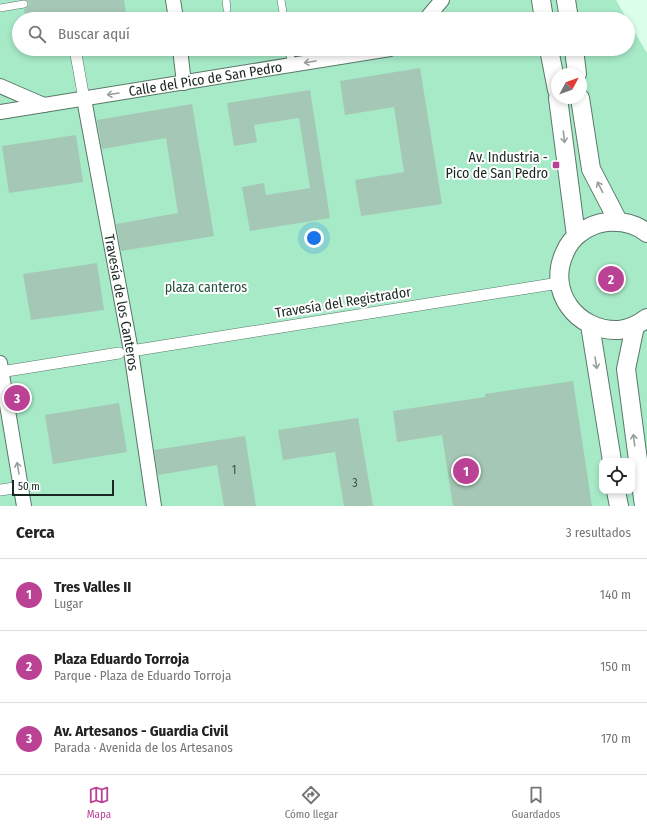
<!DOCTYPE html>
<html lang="es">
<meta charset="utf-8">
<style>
:root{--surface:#fff;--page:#f6f6f6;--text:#222;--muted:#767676;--line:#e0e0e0;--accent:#ba4194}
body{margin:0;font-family:"Fira Sans Condensed",sans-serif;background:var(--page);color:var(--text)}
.controls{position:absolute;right:12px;bottom:12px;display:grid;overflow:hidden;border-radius:8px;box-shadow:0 2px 6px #0003}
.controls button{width:36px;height:36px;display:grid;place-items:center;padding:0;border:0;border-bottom:1px solid var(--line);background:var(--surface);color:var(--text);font:20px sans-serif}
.compass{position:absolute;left:551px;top:68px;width:36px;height:36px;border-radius:50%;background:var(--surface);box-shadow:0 2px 6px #0003;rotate:49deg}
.scale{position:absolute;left:12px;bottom:10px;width:102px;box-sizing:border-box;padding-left:4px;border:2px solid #192720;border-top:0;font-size:11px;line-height:14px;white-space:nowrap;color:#192720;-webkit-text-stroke:3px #fff;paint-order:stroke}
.you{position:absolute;left:314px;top:238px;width:14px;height:14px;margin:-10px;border:3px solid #fff;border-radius:50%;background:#1a73e8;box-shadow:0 0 0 6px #1a73e833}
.badge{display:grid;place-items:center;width:26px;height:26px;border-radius:50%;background:var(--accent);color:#fff;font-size:13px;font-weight:700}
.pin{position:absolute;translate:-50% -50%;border:2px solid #fff;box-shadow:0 1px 4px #0006}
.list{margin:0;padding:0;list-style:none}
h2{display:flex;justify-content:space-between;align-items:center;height:52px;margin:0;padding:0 16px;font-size:17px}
h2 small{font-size:13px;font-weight:400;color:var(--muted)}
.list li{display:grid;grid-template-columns:26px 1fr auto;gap:12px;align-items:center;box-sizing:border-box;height:72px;padding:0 16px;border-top:1px solid var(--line)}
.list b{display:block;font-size:15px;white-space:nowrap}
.list p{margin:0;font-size:13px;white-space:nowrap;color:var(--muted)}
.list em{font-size:13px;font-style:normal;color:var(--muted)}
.icon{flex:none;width:22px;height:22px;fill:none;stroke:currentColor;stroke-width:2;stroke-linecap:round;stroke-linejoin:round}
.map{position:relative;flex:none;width:647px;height:506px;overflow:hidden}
.search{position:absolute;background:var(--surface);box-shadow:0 2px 6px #0003;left:12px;right:12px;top:12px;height:44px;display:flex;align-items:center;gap:10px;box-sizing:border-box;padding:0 14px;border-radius:22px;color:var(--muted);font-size:15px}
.sheet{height:268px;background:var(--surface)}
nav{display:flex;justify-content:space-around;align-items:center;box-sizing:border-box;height:56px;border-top:1px solid var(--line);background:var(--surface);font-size:11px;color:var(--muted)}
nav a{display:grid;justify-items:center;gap:2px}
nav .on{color:var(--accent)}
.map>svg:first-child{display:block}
</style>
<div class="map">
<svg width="647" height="506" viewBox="0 0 647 506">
<rect width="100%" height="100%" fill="#dbfeeb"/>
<!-- green -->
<path fill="#a7eac8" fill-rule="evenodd" d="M 0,0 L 616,0 L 627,19 L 19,19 L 19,49 L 628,49 L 628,21 L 647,53 L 647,506 L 0,506 ZM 557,74 L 581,74 L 581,98 L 557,98 ZM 602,461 L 632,461 L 632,491 L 602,491 Z"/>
<!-- building -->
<path fill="#a5c7b5" d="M 27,0 L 124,0 L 127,19 L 26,19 L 24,9 L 27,8 L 29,4 Z
M 420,68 L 442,204 L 361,216 L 355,180 L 404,172 L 394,107 L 345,115 L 340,81 Z
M 310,90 L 330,218 L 250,231 L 242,187 L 264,183 L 266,195 L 310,188 L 299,118 L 254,125 L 257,142 L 234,146 L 227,103 Z
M 192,104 L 214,236 L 121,251 L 116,224 L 178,213 L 166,138 L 102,149 L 97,120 Z
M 76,135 L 83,182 L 9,193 L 2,146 Z
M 97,263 L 104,310 L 31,320 L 23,274 Z
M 573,381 L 592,506 L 453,506 L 442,435 L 397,442 L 393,411 L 485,397 L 485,394 Z
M 119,403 L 127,452 L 53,464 L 45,415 Z
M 358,418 L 373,506 L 344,506 L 335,452 L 283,460 L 278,430 Z
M 245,436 L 256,506 L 224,506 L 217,465 L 158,475 L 154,450 Z"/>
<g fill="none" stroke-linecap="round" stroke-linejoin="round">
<defs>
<path id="service" d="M 226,0 L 227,9
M 281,0 L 284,19
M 0,8 L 24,4
M 289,49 L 292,65"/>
<path id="pedestrian" d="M 75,49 L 84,99
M 131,351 L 559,283
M 0,372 L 119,353
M 0,490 L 21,487"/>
<g id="minor">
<path d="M 173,0 L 176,19"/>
<path d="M 426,19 L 442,0"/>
<path d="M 180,49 L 184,83"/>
<path d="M 0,86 L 44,105"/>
<path id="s1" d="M 84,99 L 131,351 L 154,506"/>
<path id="s2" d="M 0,112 L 390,49"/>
<path d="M 0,363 L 24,506"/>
</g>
<path id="tertiary" d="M 541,0 L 544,19
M 566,0 L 569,19
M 549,49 L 557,90
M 574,49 L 577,74
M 558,98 L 576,236
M 580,98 L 591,169 L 618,221
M 647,233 C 636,224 621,221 607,222 C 597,223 588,227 580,233 C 573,238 568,245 565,252 C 546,291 577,332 619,330 C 629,329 639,324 647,318
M 590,325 L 612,461
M 635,326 L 626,369 L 644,506
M 616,491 L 619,506"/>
</defs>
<!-- service casing -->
<use href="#service" stroke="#587867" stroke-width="8"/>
<!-- pedestrian casing -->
<use href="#pedestrian" stroke="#587867" stroke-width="12"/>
<!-- minor casing -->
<use href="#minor" stroke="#587867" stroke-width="16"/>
<!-- tertiary casing -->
<use href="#tertiary" stroke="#587867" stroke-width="20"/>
<!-- service -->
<use href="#service" stroke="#fff" stroke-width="7"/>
<!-- pedestrian -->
<use href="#pedestrian" stroke="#fff" stroke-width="11"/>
<!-- minor -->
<use href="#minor" stroke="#fff" stroke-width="14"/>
<!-- tertiary -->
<use href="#tertiary" stroke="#fff" stroke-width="18"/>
</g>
<!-- one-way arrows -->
<defs><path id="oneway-shaft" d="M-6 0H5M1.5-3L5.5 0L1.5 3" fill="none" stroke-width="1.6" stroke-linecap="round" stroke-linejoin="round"/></defs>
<g stroke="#989e9b">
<use href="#oneway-shaft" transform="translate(310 62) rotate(171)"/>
<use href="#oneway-shaft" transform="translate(113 94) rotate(171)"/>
<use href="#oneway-shaft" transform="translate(564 137) rotate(83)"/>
<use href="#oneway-shaft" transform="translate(600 187) rotate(-117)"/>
<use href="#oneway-shaft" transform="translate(596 363) rotate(81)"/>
<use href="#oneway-shaft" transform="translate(634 440) rotate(-97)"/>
<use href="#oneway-shaft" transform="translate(18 468) rotate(-100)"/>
</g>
<!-- markers -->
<rect fill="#ba4194" stroke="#fff" stroke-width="1.5" x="552" y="161" width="8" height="8" rx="2"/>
<g text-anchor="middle" stroke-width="4" stroke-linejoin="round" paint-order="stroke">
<!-- number labels -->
<g font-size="12" fill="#3c4f45">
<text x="234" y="474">1</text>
<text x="355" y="487">3</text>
</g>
<!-- street labels -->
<g font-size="14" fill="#192720" stroke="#fff">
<text dy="5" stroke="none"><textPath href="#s2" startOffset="208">Calle del Pico de San Pedro</textPath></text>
<text dy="5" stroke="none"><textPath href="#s1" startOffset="207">Travesía de los Canteros</textPath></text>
<text transform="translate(343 302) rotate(-9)" y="5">Travesía del Registrador</text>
</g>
<!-- poi labels -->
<g font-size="14" fill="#192720" stroke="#fff" text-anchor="end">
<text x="548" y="162">Av. Industria -<tspan x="548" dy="16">Pico de San Pedro</tspan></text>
</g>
<!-- park labels -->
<g font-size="14" fill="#26513d" stroke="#fff">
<text x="206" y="292">plaza canteros</text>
</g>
</g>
</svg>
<div class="controls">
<button><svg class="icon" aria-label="locate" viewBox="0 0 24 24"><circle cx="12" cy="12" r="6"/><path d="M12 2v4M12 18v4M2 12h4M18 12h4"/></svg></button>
</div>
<svg class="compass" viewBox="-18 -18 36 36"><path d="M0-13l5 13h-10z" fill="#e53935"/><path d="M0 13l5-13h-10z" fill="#767676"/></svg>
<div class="scale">50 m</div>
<div class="you"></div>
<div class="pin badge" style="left:466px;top:471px">1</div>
<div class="pin badge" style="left:611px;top:279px">2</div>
<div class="pin badge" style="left:17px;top:398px">3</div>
<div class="search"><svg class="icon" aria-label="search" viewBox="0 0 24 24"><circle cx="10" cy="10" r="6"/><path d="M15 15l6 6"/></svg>Buscar aquí</div>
</div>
<section class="sheet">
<h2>Cerca<small>3 resultados</small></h2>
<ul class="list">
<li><span class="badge">1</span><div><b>Tres Valles II</b><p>Lugar</p></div><em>140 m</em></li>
<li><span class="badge">2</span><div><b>Plaza Eduardo Torroja</b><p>Parque · Plaza de Eduardo Torroja</p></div><em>150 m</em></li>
<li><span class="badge">3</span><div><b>Av. Artesanos - Guardia Civil</b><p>Parada · Avenida de los Artesanos</p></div><em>170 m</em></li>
</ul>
</section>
<nav>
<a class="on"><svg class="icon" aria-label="map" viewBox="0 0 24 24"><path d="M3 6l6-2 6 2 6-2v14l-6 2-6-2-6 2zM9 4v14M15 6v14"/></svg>Mapa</a>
<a><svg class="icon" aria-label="directions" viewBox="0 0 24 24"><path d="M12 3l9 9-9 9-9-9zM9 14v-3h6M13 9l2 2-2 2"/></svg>Cómo llegar</a>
<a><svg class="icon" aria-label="saved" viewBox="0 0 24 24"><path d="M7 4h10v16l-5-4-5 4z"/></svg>Guardados</a>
</nav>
